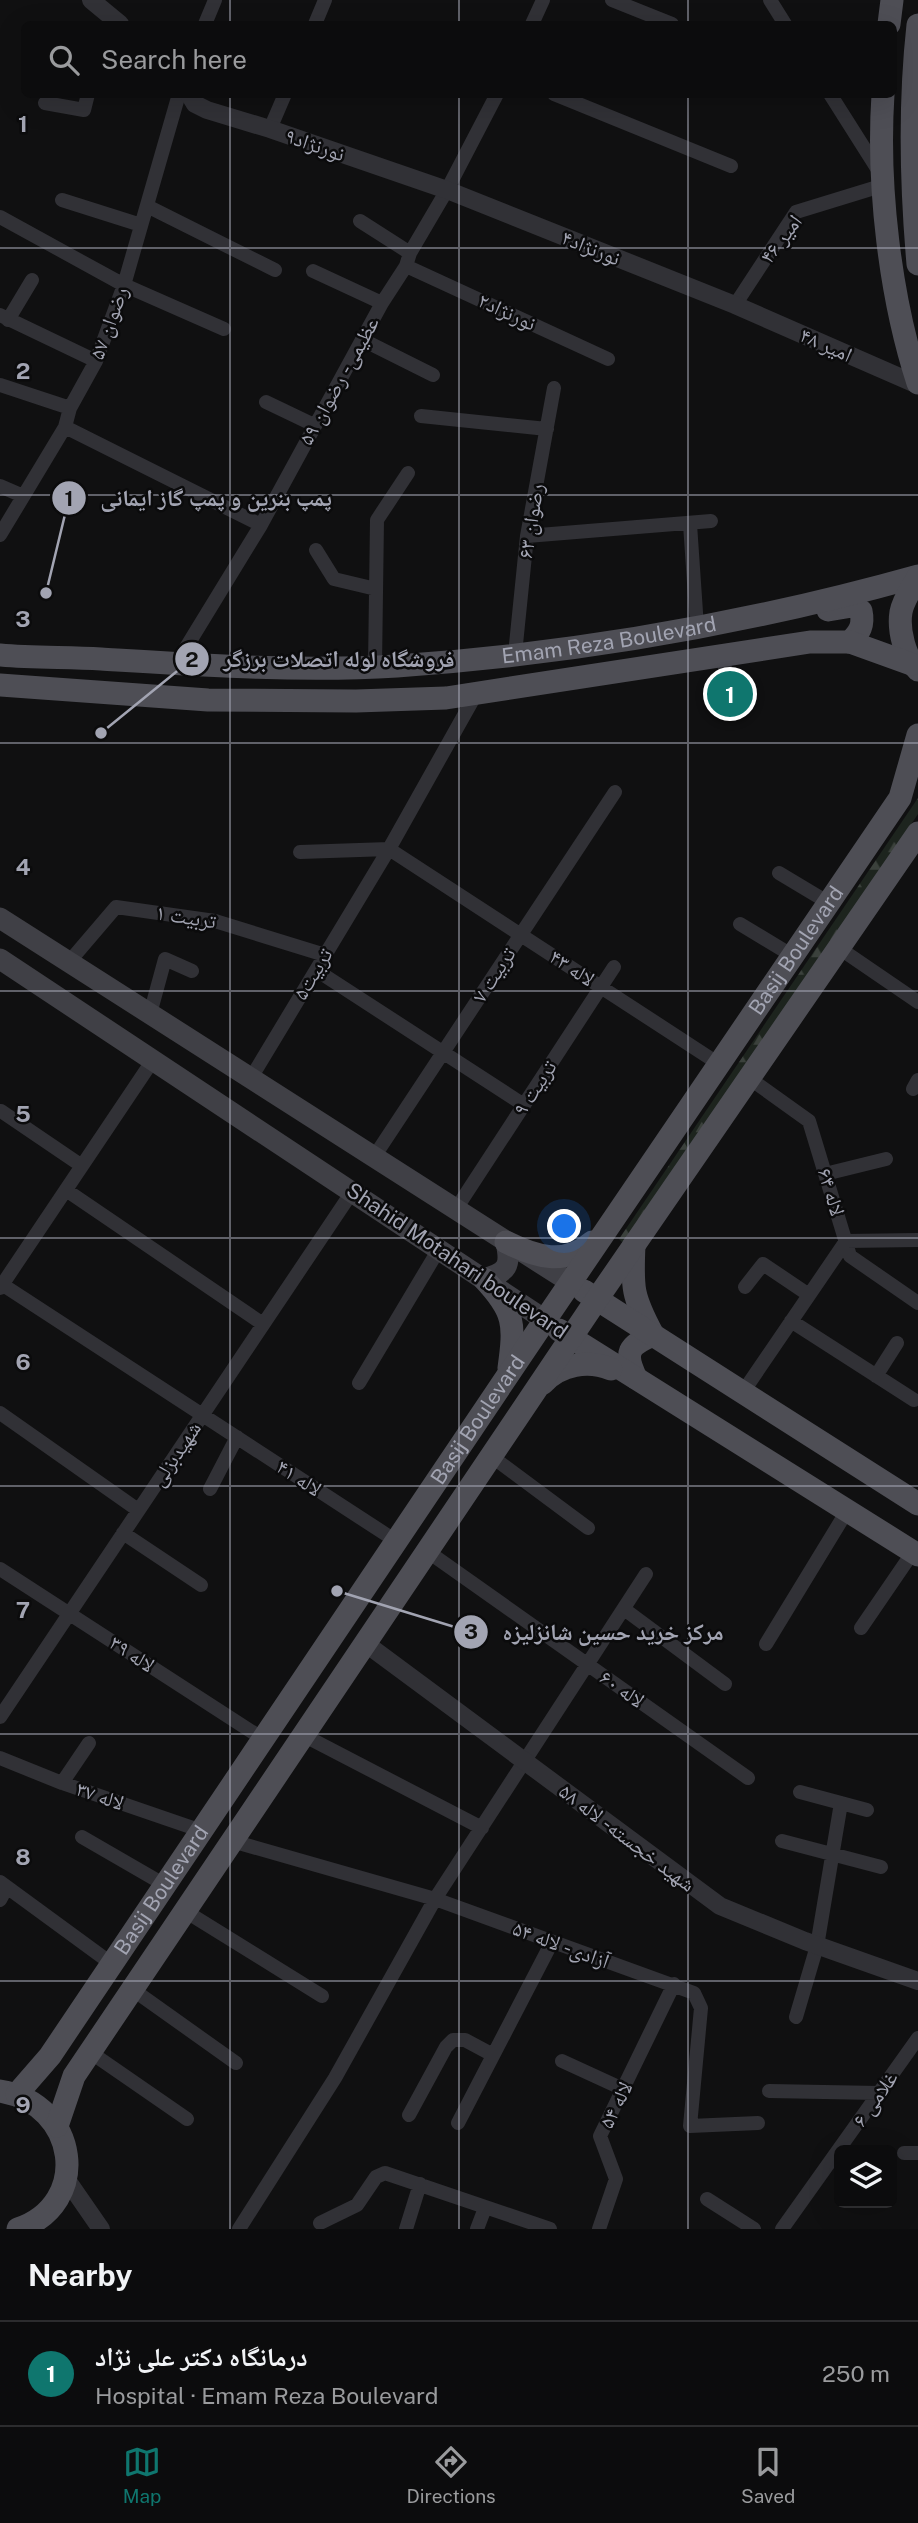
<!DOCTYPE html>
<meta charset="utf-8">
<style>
:root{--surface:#0c0c0d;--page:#151516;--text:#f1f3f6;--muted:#9a9b9d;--line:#2c2c2e;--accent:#0f766e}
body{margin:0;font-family:"Public Sans","Noto Naskh Arabic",sans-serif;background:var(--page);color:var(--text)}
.controls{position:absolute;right:21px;bottom:21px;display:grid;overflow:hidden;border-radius:10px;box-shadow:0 7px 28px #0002}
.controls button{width:63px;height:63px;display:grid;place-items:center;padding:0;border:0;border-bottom:2px solid var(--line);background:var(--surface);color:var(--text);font:35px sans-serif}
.you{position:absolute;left:565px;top:1227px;width:24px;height:24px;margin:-18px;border:5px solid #fff;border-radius:50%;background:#1a73e8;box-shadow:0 0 0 10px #1a73e833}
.badge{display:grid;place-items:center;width:46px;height:46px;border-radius:50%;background:var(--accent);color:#fff;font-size:23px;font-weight:700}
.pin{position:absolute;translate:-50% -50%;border:4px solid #fff;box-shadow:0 2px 7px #0006}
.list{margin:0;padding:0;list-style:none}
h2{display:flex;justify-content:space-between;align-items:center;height:91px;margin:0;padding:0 28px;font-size:30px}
h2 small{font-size:23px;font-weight:400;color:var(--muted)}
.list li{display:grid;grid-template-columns:46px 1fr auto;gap:21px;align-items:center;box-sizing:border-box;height:105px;padding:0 28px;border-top:2px solid var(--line)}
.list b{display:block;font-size:26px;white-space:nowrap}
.list p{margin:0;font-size:23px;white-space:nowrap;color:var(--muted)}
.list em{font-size:23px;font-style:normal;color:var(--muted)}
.icon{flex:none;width:38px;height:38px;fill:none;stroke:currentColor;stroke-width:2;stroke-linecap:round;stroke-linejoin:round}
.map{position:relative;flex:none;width:918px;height:2229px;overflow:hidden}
.search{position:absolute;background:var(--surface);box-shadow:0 7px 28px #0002;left:21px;right:21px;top:21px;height:77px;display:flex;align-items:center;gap:18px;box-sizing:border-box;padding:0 24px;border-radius:10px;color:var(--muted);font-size:26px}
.sheet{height:196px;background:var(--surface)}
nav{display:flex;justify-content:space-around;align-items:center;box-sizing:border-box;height:98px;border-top:2px solid var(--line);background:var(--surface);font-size:19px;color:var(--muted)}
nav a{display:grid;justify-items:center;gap:4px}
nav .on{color:var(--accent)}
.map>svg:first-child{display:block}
</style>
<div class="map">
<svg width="918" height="2229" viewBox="0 0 918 2229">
<defs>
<pattern id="forest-firs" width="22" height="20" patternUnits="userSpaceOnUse" patternTransform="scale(1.75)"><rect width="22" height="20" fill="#1d241e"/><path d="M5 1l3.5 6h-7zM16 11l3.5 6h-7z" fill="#3b413c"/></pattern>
</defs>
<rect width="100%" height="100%" fill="#101011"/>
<!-- forest -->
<path fill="url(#forest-firs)" d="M 918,798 L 918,814 L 631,1240 L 624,1244 L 619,1239 Z"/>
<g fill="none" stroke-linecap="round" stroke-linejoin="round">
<!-- minor -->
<path stroke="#313136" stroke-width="14" d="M 612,0 L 672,24
M 770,0 L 785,24
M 205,24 L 215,0
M 315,24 L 325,0
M 532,24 L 543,0
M 554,94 L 731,166
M 830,94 L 880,173
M 45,103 L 84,110 L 88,94
M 270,129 L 285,94
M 62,200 L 141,225
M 147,206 L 275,270
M 0,217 L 124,285 L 224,329
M 360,221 L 410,253
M 406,266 L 608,359
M 313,271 L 382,303
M 735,305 L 796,212 L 884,185
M 0,315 L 96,361
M 8,320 L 32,280
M 363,340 L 433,375
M 0,385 L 70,408
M 266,402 L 314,425
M 421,416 L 547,429
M 65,427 L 261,525
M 0,486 L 23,496
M 690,524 L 697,627
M 0,535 L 65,427 L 70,408 L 96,361 L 124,285 L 179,94
M 527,536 L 711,521
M 316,550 L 334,579 L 376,589
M 515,654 L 527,536 L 554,388
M 724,657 L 726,683
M 176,664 L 261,525 L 382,303 L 406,266 L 410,253 L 447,190 L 497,94
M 375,666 L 377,520 L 408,473
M 300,852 L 389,849 L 719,1064
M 779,873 L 829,903
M 740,924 L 793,956
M 839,948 L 918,1002
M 69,962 L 116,907 L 215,921 L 325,955
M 316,970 L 524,1105
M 150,1014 L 165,959 L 192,971
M 251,1078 L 389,849 L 476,694
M 749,1078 L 809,1121 L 850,1256 L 918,1303
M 913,1089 L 918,1080
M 1,1111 L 82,1166
M 374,1157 L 615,792
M 825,1174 L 886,1159
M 66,1190 L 263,1324
M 456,1209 L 614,967
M 0,1283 L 396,1541
M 745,1287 L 763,1264 L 809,1295
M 0,1288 L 153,1060
M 791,1321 L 914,1400
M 876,1376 L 897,1343
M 359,1383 L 439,1249
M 743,1392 L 846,1241 L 918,1240
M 0,1413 L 138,1510
M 491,1456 L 588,1528
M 210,1489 L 237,1437
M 123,1533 L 201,1585
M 427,1551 L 748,1778
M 0,1569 L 263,1739
M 624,1609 L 725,1684
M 861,1628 L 913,1552
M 766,1644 L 847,1511
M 0,1717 L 352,1192
M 303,1735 L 482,1828
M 0,1758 L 62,1783 L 202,1831
M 62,1783 L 89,1743
M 800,1792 L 867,1810
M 82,1837 L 165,1885
M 232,1841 L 435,1899 L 694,1993 L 701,2008 L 690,2126 L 758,2123
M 782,1841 L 881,1867
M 0,1882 L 112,1964
M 0,1900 L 7,1887
M 185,1911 L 322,1996
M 132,1989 L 236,2063
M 796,2017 L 817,1946 L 841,1803
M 90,2052 L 187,2119
M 562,2061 L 623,2089
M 769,2091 L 879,2093
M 409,2115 L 446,2047 L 453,2040 L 465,2040 L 493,2055
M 458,2123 L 552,1942
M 904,2153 L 918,2153
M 707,2199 L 754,2229
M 320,2223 L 357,2205 L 376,2177 L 385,2173 L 550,2229
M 239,2229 L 335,2078 L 435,1899 L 646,1574
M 406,2229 L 420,2184
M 477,2229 L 485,2208
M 599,2229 L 616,2179 L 600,2136 L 674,1984
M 782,2229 L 918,2038"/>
<!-- tertiary -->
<path stroke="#313136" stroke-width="18" d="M 91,0 L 120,24
M 189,94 L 195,104 L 207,110 L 270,129 L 447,190 L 735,305 L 918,385
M 365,1643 L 720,1906 L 805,1941 L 918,1981
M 65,2177 L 101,2229"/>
<!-- secondary -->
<path stroke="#404046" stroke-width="21" d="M 0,918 L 570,1282
M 0,959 L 545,1320
M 484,1279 C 508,1272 511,1266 506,1242"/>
<!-- primary -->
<g stroke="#4e4e55" stroke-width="23">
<path d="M 889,24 L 892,0"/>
<path d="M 918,25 C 909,106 911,184 918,264"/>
<path d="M 883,94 C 877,186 890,297 918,383"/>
<path d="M 828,610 L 852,606 L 861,611 C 864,625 860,632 850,642"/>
<path id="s1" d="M 0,655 C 33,658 67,657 101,659 C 198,665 299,672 397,666 C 571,654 750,623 918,576"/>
<path d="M 918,670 C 905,658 898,630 901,612 C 903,600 912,588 918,577"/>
<path d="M 0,685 L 208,700 L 356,701 L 446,698 L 810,642 L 850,642 L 911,664"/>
<path d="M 506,1242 C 536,1257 565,1266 592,1242"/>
<path d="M 634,1245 C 632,1288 632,1296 653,1335 C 628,1346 624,1352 636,1378"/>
<path d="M 484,1279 C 515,1312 515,1324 509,1368"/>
<path d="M 584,1291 L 918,1504"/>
<path d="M 559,1330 L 918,1555"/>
<path d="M 543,1383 C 561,1364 588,1360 611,1369"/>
<path d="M 0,2091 C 79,2104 92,2204 18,2229"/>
<path id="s2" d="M 17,2094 L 50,2056 L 545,1320 L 900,798 L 918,735"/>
<path d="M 57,2126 L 74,2076 L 597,1299 L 918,833"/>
</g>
</g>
<!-- grid -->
<path fill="none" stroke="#a2a4b2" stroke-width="2" stroke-opacity="0.55" d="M 230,0 L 230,24M 459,0 L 459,24M 688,0 L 688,24M 230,94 L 230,2229M 459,94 L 459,2229M 688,94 L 688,2229M 0,248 L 918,248M 0,495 L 918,495M 0,743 L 918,743M 0,991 L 918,991M 0,1238 L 918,1238M 0,1486 L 918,1486M 0,1734 L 918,1734M 0,1981 L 918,1981"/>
<g text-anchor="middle" stroke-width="5" stroke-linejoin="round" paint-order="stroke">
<!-- street labels -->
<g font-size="21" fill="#a2a4b2" stroke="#0b0b0c">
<text transform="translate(315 145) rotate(19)" y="7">نورنژاد۹</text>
<text transform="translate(781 239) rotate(-53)" y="7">امیر ۴۶</text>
<text transform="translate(591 248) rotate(22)" y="7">نورنژاد۴</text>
<text transform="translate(507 312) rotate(25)" y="7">نورنژاد۲</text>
<text transform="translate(109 323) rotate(-70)" y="7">رضوان ۵۷</text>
<text transform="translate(826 345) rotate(24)" y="7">امیر ۴۸</text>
<text transform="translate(339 381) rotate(-61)" y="7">عظیمی - رضوان ۵۹</text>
<text transform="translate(531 521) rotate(-81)" y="7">رضوان ۶۳</text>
<text dy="7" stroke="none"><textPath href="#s1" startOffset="611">Emam Reza Boulevard</textPath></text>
<text transform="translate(186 917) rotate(9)" y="7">تربیت ۱</text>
<text dy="7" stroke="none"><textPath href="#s2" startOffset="1384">Basij Boulevard</textPath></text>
<text transform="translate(572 968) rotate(33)" y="7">لاله ۴۳</text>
<text transform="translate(313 974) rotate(-59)" y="7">تربیت۵</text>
<text transform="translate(494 975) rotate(-57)" y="7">تربیت ۷</text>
<text transform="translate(535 1088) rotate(-57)" y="7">تربیت ۹</text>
<text transform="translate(831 1192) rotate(73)" y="7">لاله ۶۴</text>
<text transform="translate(457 1261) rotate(34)" y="7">Shahid Motahari boulevard</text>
<text dy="7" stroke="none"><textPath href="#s2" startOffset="817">Basij Boulevard</textPath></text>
<text transform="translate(176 1454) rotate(-56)" y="7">شهیدبزلی</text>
<text transform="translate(299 1478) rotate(33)" y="7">لاله ۴۱</text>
<text transform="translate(132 1654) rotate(33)" y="7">لاله ۳۹</text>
<text transform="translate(622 1689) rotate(35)" y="7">لاله ۶۰</text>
<text transform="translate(100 1796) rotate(19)" y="7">لاله ۳۷</text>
<text transform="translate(627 1838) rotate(37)" y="7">شهید خجسته - لاله ۵۸</text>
<text dy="7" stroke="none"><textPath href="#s2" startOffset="250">Basij Boulevard</textPath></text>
<text transform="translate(561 1945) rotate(20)" y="7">آزادی - لاله ۵۴</text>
<text transform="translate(875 2099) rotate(-55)" y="7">غلامی ۶</text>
<text transform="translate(616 2105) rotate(-64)" y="7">لاله ۵۴</text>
</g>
</g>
<g font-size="23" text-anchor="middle" font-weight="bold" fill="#a2a4b2" stroke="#0b0b0c" stroke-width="5" stroke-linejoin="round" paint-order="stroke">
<text x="23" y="132">1</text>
<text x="23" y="379">2</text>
<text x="23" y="627">3</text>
<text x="23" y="875">4</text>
<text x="23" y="1122">5</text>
<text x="23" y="1370">6</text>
<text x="23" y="1618">7</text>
<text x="23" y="1865">8</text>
<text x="23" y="2113">9</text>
</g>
<!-- callouts -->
<path fill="none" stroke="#a2a4b2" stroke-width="2.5" d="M46 593L69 498M101 733L192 659M337 1591L471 1632"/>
<g fill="#a2a4b2" stroke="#0b0b0c" stroke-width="2.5">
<circle cx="46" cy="593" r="7"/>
<circle cx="101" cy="733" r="7"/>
<circle cx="337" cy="1591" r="7"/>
<circle cx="69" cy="498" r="18"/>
<circle cx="192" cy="659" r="18"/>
<circle cx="471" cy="1632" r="18"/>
</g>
<g font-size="21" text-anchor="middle" font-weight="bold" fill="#111">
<text x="69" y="506">1</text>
<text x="192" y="667">2</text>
<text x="471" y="1639">3</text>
</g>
<g font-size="23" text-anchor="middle" font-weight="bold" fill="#a2a4b2" stroke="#0b0b0c" stroke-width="5" stroke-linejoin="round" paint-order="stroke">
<text x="216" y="506">پمپ بنرین و پمپ گاز ایمانی</text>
<text x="339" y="667">فروشگاه لوله اتصلات برزگر</text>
<text x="613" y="1640">مرکز خرید حسین شانزلیزه</text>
</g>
</svg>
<div class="controls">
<button><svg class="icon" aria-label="layers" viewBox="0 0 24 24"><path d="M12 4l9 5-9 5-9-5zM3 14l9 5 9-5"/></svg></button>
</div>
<div class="you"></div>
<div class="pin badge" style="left:730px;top:694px">1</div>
<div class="search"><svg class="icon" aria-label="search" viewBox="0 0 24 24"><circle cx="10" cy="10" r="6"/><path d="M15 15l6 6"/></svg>Search here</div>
</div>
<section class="sheet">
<h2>Nearby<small></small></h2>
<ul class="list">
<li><span class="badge">1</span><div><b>درمانگاه دکتر علی نژاد</b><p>Hospital · Emam Reza Boulevard</p></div><em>250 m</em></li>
</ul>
</section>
<nav>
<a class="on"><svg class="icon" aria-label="map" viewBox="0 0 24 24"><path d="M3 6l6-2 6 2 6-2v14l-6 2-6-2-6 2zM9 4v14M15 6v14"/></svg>Map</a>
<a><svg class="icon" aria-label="directions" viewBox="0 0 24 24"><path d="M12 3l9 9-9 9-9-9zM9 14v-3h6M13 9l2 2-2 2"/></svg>Directions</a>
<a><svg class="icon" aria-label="saved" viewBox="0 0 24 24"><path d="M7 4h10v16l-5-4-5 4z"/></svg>Saved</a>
</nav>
